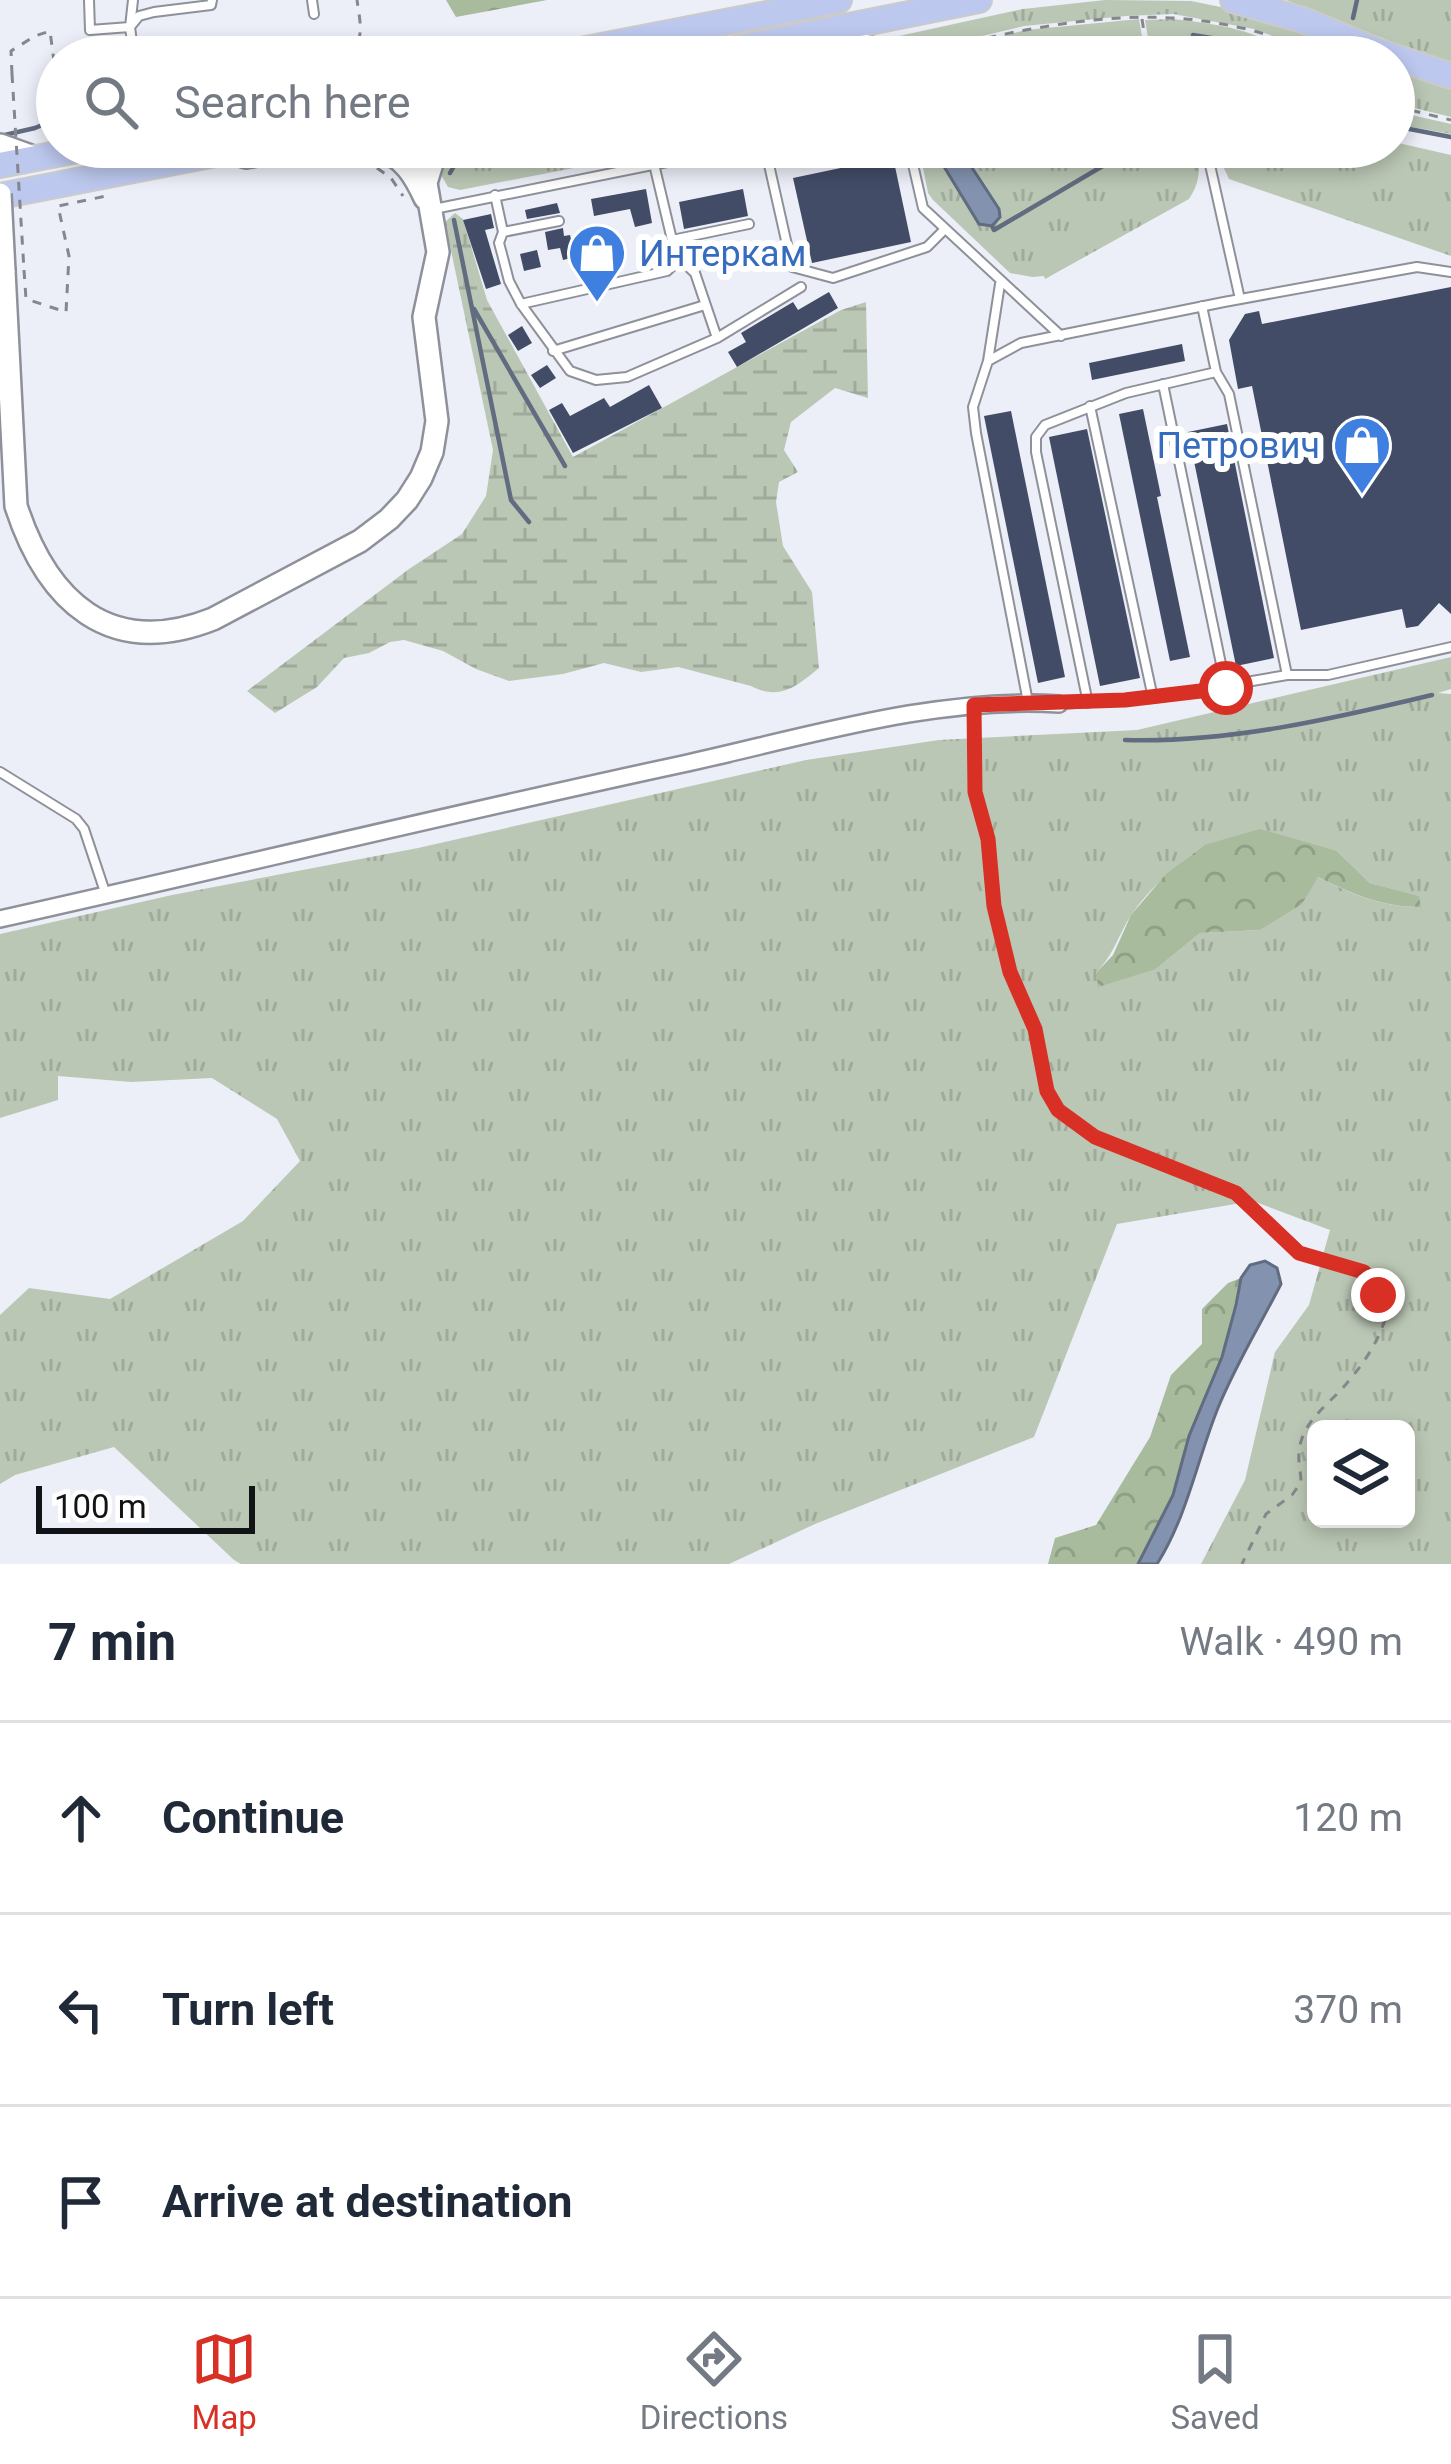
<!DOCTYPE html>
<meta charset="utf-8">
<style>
:root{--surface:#fff;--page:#f6f6f7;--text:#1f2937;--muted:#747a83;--line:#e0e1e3;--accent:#d93025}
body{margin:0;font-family:Roboto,sans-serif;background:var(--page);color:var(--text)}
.controls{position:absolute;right:36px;bottom:36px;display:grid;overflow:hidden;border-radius:18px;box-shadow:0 6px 18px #0003}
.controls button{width:108px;height:108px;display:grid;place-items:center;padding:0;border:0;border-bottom:3px solid var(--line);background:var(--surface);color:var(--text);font:60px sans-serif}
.scale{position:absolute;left:36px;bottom:30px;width:219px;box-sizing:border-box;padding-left:12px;border:6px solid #121316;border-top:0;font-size:33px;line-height:42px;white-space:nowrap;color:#121316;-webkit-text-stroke:9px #fff;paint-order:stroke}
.stop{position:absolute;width:36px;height:36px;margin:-27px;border:9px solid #d93025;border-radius:50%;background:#fff}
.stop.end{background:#d93025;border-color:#fff;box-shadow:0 3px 12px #0008}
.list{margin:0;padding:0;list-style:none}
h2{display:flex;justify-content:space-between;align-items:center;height:156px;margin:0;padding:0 48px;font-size:51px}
h2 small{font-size:39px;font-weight:400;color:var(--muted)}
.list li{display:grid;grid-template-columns:78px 1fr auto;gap:36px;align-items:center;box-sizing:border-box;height:192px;padding:0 48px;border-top:3px solid var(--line)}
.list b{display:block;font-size:45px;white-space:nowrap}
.list em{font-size:39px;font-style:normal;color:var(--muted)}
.icon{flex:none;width:66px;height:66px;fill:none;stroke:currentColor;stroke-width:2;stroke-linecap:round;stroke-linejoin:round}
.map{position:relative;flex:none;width:1451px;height:1564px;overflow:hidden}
.search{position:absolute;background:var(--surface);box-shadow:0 6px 18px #0003;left:36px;right:36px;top:36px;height:132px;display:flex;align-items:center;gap:30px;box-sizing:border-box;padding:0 42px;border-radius:66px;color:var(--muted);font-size:45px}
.sheet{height:732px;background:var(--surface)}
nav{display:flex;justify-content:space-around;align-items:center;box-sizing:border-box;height:168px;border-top:3px solid var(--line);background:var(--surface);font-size:33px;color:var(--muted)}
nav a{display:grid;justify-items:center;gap:6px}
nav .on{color:var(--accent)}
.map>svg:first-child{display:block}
</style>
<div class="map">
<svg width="1451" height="1564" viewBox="0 0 1451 1564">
<defs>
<pattern id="grass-tufts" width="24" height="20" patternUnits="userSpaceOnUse" patternTransform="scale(3)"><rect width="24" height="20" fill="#bbc7b5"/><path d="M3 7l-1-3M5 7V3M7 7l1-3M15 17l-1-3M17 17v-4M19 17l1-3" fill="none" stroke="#a0aa9b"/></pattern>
<pattern id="forest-crowns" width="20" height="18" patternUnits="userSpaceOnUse" patternTransform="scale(3)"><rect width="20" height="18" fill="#a8bb9d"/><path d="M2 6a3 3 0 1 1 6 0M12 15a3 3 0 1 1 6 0" fill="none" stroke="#90a086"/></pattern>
<pattern id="wetland-marsh" width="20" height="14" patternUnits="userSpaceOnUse" patternTransform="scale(3)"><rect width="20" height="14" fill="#bbc7b5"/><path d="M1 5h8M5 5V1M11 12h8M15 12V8" fill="none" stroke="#a0aa9b"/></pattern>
</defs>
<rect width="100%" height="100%" fill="#eceff8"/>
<!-- grass -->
<path fill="url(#grass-tufts)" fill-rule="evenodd" d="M 1105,0 L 1191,1 L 1255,14 L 1355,51 L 1357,57 L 1301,57 L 1278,38 L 1254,29 L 1173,14 L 1126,16 L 1024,26 L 915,52 L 899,44 L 899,36 L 1023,9 Z
M 1286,0 L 1451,0 L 1451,63 L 1433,58 Z
M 1139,19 L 1144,48 L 1107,50 L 1071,57 L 925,56 L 1026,30 Z
M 1173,19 C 1217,24 1258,29 1294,57 C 1275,57 1254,45 1234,40 C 1221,37 1206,35 1192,33 L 1194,37 L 1268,57 L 1167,57 L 1150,50 L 1145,20 Z
M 861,46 L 887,57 L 795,57 Z
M 1394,67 L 1451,88 L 1451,117 L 1394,103 Z
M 1394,111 L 1451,124 L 1451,134 L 1394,124 Z
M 1394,142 L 1451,155 L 1451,256 L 1229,179 L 1214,147 L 1222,147 L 1222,150 L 1227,152 L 1228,147 L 1394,147 Z
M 449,147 L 647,147 L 648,148 L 641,155 L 460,190 L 448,187 L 440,173 Z
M 919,147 L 935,147 L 938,158 L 968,152 L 973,147 L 1197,147 C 1200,168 1201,181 1189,199 L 1045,279 L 1044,276 L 1032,277 L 1010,273 L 933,200 L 928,193 Z
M 1451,657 L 1451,689 L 1438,693 L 1451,694 L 1451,1564 L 1201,1564 L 1245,1480 L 1275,1352 L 1309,1305 L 1330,1230 L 1253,1201 L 1117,1224 L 1034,1437 L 815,1524 L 729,1564 L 241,1564 L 234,1560 L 114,1447 L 15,1475 L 0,1484 L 0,1315 L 29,1288 L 110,1299 L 243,1221 L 300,1161 L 277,1119 L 212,1078 L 131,1082 L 58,1076 L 58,1100 L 0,1118 L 0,934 L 172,895 L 418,848 L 806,760 L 939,740 L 1137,730 ZM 1204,845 L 1337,851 L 1370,883 L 1418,896 L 1420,907 C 1382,907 1351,894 1318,877 L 1260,930 L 1200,933 L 1156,969 L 1096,973 C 1115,953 1118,935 1132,914 C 1151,886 1177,865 1204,845 ZM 1316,1429 L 1406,1429 L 1406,1519 L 1316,1519 Z"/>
<!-- forest -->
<path fill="url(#forest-crowns)" d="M 446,0 L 547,0 L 456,17 Z
M 1260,829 L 1337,851 L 1370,883 L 1419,896 L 1421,907 C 1382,907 1352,894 1318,877 L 1302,904 L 1260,930 L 1200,933 L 1156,969 L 1098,987 L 1096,973 L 1113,955 L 1131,915 L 1166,874 L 1204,845 Z
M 1241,1278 L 1236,1305 L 1222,1357 L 1189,1436 L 1173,1495 L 1138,1564 L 1048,1564 L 1055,1538 L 1096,1525 L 1150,1437 L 1171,1375 L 1202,1344 L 1202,1309 L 1228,1283 Z"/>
<!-- wetland -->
<path fill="url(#wetland-marsh)" d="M 455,213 L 463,219 L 487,300 L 573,457 L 841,310 L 866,302 L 868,398 L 835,388 L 791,422 L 784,450 L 798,472 L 779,482 L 776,502 L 783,546 L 812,592 L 819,668 C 797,686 780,701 751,686 L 678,667 L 641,672 L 604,663 L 563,674 L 509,681 L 476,669 L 443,651 L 404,640 L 390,642 L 369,653 L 344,658 L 317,687 L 275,713 L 247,691 L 409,569 L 462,534 L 486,496 L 493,450 L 445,222 Z"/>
<!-- water -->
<path fill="#8392af" stroke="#616c81" stroke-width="3" d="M 959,158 L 967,160 L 999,209 L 1000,217 L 992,226 L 979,224 L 943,165 Z
M 1265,1261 L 1277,1268 L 1281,1284 C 1260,1325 1235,1366 1218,1408 C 1197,1460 1187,1517 1157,1564 L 1138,1564 L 1173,1495 L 1189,1436 L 1222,1357 L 1236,1305 L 1241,1278 L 1250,1265 Z"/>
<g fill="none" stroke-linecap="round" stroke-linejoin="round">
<!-- stream -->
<path stroke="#616c81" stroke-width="4.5" d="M 1353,18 L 1357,0
M 1193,35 L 1230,41 L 1274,53 L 1278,57
M 1336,57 L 1339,52
M 1394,126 L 1451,137
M 0,136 L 35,128 L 57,119
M 450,173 L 465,147
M 454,220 L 511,500 L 529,522
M 992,226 L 994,230 L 1135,147
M 474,309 L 565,466
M 1125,740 C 1228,743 1332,719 1432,695"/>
</g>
<!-- building -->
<path fill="#434c67" d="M 893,157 L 911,242 L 812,263 L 793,178 Z
M 646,189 L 652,223 L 635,227 L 630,209 L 594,216 L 591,199 Z
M 743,189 L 748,216 L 684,229 L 679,202 Z
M 557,203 L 560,213 L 527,219 L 525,210 Z
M 491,214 L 494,228 L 485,230 L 501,284 L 486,289 L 463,220 Z
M 563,228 L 564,236 L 570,235 L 575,257 L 563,260 L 560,248 L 548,250 L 545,232 Z
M 537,250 L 541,267 L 524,271 L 520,254 Z
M 1451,287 L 1451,614 L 1439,603 L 1418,626 L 1406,628 L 1402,609 L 1301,630 L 1252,386 L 1238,389 L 1229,340 L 1245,314 L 1259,311 L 1262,324 Z
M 829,292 L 838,308 L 737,367 L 728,352 L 746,342 L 741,333 L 793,302 L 798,310 Z
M 522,326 L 532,343 L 518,351 L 508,335 Z
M 1182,344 L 1185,361 L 1092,380 L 1089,363 Z
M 547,365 L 556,378 L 540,388 L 531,375 Z
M 649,385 L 662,408 L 573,453 L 549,410 L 562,403 L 570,416 L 604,398 L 610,407 Z
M 1143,409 L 1161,496 L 1157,497 L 1190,657 L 1170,661 L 1119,414 Z
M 1011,411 L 1065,677 L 1038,683 L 984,416 Z
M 1227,424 L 1274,658 L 1236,666 L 1188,432 Z
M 1087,429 L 1140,678 L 1100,686 L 1049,437 Z"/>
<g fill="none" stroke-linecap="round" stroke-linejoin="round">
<defs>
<path id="lane" d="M 89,0 L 90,30 L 130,27 L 139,16 L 154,12 L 211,5 L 212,0
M 133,0 L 130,27 L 134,57
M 312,0 L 314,14
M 857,34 L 904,57
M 1105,57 L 1148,57
M 765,147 L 792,267 L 833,278 L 927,247 L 945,229
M 909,147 L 923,208 L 1061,336
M 1206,147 L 1240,299
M 654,164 L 672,240 L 680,259 L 695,273 L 717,338
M 495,195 L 503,232 L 499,243 L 502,254 L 509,281 L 521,304 L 570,371 L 596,380 L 627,377 L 717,338 L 801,287
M 434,209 L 682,159 L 720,147
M 503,232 L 559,221
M 672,240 L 749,224
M 521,304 L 667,271 L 680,259
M 1202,306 L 1216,372 L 1229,394 L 1287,675
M 553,351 L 705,305
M 988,361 L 1000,284
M 1163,384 L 1226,688
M 1090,406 L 1153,698
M 1028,702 L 976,433 L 973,407 L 988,361 L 1021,343 L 1224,302 L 1417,267 L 1451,272
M 1088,703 L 1036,452 L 1036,437 L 1045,425 L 1126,393 L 1216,372
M 1060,704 L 1153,698 L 1287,675 L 1328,675 L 1451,647
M 0,772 L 76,819 L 84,829 L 106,895"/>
<path id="street" d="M 0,919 C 228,868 455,813 683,764 C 802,738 936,696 1059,704"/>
<path id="secondary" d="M 0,145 L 36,158
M 378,147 C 404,158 414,174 425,198
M 234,153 L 246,157 L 303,147
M 4,271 L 16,506 C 47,601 109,660 213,619 L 360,541 L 389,519 L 407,500 L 421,478 L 432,452 L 437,421 L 424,317 L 438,252 L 426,183 L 437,147"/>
<path id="primary" d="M 1233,0 L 1303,20 L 1391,57
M 1380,52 L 1451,76
M 545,57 L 839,0
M 694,57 L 979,0
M 0,165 L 93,147
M 0,196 L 251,147"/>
</defs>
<!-- lane casing -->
<use href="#lane" stroke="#8e9199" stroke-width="12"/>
<!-- street casing -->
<use href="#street" stroke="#8e9199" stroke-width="20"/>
<!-- secondary casing -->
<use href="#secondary" stroke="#8e9199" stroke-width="26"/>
<!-- primary casing -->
<use href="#primary" stroke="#cbcbcc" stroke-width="28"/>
<!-- path -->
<path stroke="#85878d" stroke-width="3" stroke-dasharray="9 9" stroke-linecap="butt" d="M 1142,19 L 1146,45
M 917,54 C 1019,30 1127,3 1232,26 C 1247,29 1263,32 1277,40 C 1284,44 1292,51 1299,57
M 350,57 C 365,38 360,22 357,0
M 12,74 L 11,51 L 35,36 L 50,31 L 57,84
M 1394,106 L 1451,120
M 315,158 L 344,153 L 364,160
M 377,168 L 391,178 L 403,196
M 24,270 L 26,299 L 66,312 L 69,256 L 58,206 L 111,195
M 974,718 L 975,792 L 988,839 L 994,906 L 1009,972 L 1035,1029 L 1047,1091 L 1059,1110 L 1095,1137 L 1236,1193 L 1299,1253 L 1364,1272 L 1386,1316 C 1379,1341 1364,1363 1347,1383 C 1329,1405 1301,1421 1299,1453 C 1298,1462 1301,1473 1301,1482 L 1292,1495 L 1266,1514 L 1242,1564"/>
<!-- lane -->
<use href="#lane" stroke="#fff" stroke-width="8"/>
<!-- street -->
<use href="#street" stroke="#fff" stroke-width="15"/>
<!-- secondary -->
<use href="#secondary" stroke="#fff" stroke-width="21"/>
<!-- primary -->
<use href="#primary" stroke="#bcc8ee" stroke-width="24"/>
<defs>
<path id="secondary-bridge" d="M 0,194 L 4,271"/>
</defs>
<!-- secondary-bridge casing -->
<use href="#secondary-bridge" stroke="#8e9199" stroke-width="26" stroke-linecap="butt"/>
<!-- path-bridge -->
<path stroke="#85878d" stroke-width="3" stroke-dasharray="9 9" stroke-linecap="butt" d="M 12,74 L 24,270"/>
<!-- secondary-bridge -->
<use href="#secondary-bridge" stroke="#fff" stroke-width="21"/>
</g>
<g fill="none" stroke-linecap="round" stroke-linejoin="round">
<!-- route -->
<path stroke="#d93025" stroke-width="15" d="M 1226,688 L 1125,700 L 974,705 L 975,792 L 988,839 L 994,906 L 1010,972 L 1035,1029 L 1047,1091 L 1058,1110 L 1095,1137 L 1236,1193 L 1299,1253 L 1364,1272 L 1378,1295"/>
</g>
<!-- icons -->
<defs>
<symbol id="shop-pin" viewBox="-11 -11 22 30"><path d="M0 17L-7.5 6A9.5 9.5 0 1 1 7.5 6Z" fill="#3f7fe0" stroke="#fff"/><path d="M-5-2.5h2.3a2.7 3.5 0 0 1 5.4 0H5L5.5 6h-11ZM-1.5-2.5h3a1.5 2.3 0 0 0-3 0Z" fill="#fff"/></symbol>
</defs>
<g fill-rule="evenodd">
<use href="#shop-pin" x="564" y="220" width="66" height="90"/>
<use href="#shop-pin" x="1329" y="412" width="66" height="90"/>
</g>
<g text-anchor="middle" stroke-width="12" stroke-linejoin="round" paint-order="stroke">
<!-- shop labels -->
<g font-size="36" fill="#366cbe" stroke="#fff" text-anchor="start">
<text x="639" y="266">Интеркам</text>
<text x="1320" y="458" text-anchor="end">Петрович</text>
</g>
</g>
</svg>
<div class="controls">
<button><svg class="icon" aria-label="layers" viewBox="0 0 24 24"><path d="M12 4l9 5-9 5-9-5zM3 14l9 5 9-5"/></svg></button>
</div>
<div class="scale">100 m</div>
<div class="stop" style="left:1226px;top:688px"></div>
<div class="stop end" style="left:1378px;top:1295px"></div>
<div class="search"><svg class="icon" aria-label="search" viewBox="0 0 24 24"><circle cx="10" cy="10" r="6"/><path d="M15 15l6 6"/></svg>Search here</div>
</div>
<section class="sheet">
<h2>7 min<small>Walk · 490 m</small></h2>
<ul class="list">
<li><svg class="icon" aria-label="ahead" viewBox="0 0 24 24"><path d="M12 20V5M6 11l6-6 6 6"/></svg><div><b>Continue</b></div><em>120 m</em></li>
<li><svg class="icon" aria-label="left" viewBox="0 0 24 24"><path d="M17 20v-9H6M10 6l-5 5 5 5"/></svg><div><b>Turn left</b></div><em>370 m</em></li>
<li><svg class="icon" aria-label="arrive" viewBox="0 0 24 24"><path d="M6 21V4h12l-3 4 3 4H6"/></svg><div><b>Arrive at destination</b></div></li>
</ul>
</section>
<nav>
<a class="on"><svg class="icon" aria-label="map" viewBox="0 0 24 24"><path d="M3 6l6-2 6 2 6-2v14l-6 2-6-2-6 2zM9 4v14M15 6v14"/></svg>Map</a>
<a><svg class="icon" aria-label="directions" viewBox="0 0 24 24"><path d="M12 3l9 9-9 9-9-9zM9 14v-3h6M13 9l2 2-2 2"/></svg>Directions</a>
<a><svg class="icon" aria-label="saved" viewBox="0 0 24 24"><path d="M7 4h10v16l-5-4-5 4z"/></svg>Saved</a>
</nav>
